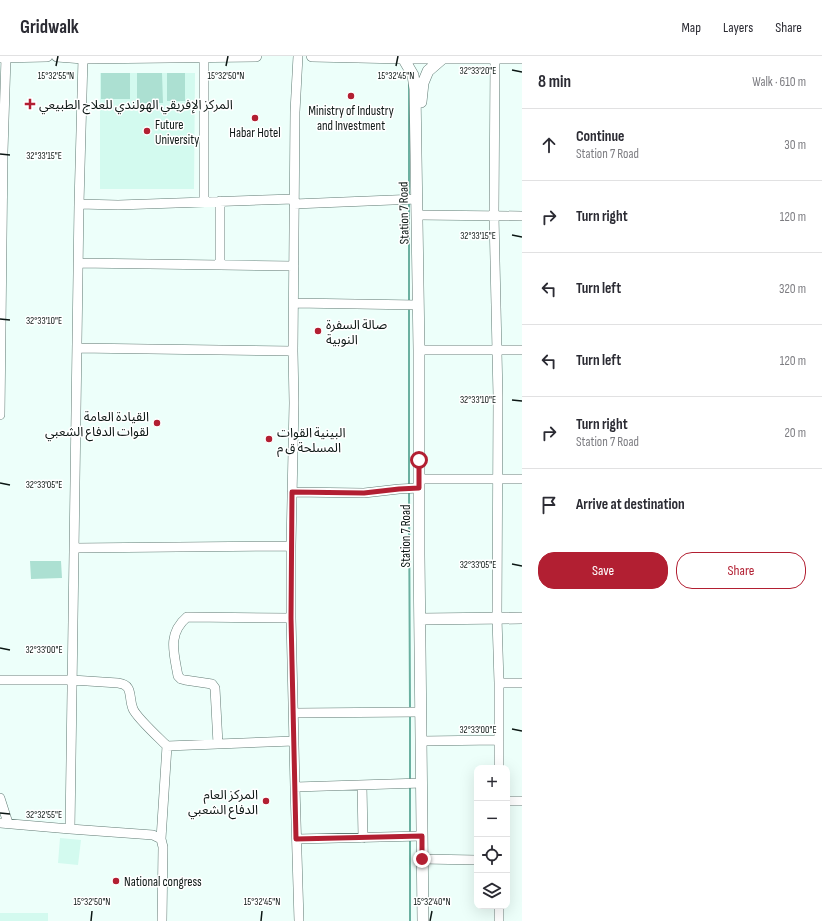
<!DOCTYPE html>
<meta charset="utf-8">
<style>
:root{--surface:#fff;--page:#f7f7f7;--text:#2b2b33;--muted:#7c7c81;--line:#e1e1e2;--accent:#b21f32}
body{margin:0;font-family:"Sofia Sans Condensed","Noto Sans Arabic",sans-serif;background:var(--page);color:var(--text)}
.controls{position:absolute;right:12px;bottom:12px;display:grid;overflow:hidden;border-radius:8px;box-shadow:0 4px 16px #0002}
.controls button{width:36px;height:36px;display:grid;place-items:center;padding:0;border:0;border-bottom:1px solid var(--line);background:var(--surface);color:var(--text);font:20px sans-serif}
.stop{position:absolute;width:12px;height:12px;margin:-9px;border:3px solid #b21f32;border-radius:50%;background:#fff}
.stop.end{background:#b21f32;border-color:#fff;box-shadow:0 1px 4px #0008}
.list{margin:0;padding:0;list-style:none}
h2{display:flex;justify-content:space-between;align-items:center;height:52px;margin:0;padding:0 16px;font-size:17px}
h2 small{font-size:13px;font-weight:400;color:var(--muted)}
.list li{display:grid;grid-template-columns:26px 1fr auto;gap:12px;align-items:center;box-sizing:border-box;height:72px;padding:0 16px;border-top:1px solid var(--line)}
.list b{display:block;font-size:15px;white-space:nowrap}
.list p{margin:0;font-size:13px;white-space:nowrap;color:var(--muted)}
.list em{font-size:13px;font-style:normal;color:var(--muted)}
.actions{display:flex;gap:8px;padding:12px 16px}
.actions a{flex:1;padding:9px 0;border:1px solid var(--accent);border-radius:16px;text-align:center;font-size:14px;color:var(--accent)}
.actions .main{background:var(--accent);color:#fff}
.icon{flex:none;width:22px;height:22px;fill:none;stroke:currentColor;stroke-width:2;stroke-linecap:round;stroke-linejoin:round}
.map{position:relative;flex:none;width:522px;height:865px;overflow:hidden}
header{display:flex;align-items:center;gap:24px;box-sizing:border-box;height:56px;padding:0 20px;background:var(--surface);border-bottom:1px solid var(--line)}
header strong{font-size:19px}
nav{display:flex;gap:22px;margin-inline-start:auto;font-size:14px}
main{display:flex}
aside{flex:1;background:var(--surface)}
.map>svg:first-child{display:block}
</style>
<header>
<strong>Gridwalk</strong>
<nav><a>Map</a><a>Layers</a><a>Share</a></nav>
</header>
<main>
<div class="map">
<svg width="522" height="865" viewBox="0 0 522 865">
<rect width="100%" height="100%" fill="#edfffa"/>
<!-- built -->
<path fill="#d3faef" d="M 100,17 L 195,17 L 194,133 L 100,133 Z
M 60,782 L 81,784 L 78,809 L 58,807 Z
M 0,857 L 48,857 L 48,865 L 0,865 Z"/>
<!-- green -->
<path fill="#ace0d2" d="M 101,17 L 130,17 L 130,43 L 101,43 Z
M 137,17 L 162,17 L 163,47 L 137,47 Z
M 167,17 L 185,17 L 185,45 L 167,45 Z
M 30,505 L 61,505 L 62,522 L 31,523 Z"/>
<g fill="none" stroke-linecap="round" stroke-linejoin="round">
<!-- stream -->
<path stroke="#6bb0a0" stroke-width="2" d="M 409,28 L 409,140
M 409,146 L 409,246
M 409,252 L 409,430
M 409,434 L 410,654
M 410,658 L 410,724
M 410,730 L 410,778
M 410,782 L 410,865"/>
<defs>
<path id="minor" d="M 298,0 L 295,56 L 293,295 L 294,347 L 291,490 L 291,562 L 295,731 L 422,727
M 495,3 L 494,159 L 498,341 L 497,562 L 499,627 L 499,712
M 204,145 L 204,0
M 220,145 L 220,209
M 79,148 L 118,149 L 294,143
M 294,148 L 417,143
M 417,159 L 522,160
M 78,207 L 294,210
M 294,247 L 418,249
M 77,292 L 293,295
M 419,294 L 522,294
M 0,359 L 3,96 L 6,1
M 419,423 L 522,423
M 292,436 L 364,437 L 399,433 L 419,432
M 74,492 L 291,490
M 0,624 L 72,624 L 118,627 C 134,629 128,641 133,653 C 137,662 159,682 167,690 L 161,783
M 499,627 L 522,627
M 294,657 L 421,656
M 421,685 L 499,684
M 218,688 L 215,632 L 212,628 L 185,624 L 181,623 L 178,620 C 174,597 167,578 187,561 L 291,562
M 167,690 L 294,685
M 362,729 L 363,782
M 295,731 L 299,865
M 0,742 L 8,767
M 507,745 L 522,745
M 0,767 L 70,773 L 153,779 L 161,783 L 163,791 L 162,865
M 70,773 L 79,148 L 83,2
M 297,783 L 422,780
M 422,803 L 477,804
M 499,865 L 499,850"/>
<path id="tertiary" d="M 57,0 L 83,2 L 256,0
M 312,0 L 403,2 L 522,2
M 0,1 L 47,0
M 403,2 L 413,19 L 415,33 L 419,294 L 419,499 L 423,865
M 421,46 L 423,27 L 428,15 L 443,2
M 420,563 L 522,562"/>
</defs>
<!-- minor casing -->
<use href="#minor" stroke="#617b74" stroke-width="10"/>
<!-- tertiary casing -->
<use href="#tertiary" stroke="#617b74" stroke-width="12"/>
<!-- minor -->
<use href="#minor" stroke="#fff" stroke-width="9"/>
<!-- tertiary -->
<use href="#tertiary" stroke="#fff" stroke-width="11"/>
</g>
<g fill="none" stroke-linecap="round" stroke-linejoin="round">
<!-- route -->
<path stroke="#b21f32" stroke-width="5" d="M 419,404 L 419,432 L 399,433 L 364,437 L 292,436 L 291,562 L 296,783 L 422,780 L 422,803"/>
</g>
<!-- ticks -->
<path fill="none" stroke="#0c1714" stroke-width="1.5" d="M 56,10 L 58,0M 226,10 L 228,0M 396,10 L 398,0M 512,14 L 522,16M 0,98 L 10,99M 512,179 L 522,181M 0,263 L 10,264M 512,344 L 522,345M 0,427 L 10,429M 512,508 L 522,510M 0,592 L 10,594M 512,673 L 522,675M 0,757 L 10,758M 91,865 L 92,855M 261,865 L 262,855M 430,865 L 432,855"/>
<!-- markers -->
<g fill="#b21f32" stroke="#fff" stroke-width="1.5">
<circle cx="351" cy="40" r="4"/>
<path d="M28 42h4v4h4v4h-4v4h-4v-4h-4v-4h4z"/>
<circle cx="255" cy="62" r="4"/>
<circle cx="147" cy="75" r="4"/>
<circle cx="318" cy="275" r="4"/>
<circle cx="157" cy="367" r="4"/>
<circle cx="269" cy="383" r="4"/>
<circle cx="266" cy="745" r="4"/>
<circle cx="116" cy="825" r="4"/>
</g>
<g text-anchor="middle" stroke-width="3" stroke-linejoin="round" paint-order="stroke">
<!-- poi labels -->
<g font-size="13" fill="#0c1714" stroke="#fff" text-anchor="start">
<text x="39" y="53">المركز الإفريقي الهولندي للعلاج الطبيعي</text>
<text x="351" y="59" text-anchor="middle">Ministry of Industry<tspan x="351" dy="15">and Investment</tspan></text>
<text x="155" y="73">Future<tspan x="155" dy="15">University</tspan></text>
<text x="255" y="81" text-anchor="middle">Habar Hotel</text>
<text x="326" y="273">صالة السفرة<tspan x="326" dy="15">النوبية</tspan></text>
<text x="149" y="365" text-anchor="end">القيادة العامة<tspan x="149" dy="15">لقوات الدفاع الشعبي</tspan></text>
<text x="277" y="381">البينية القوات<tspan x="277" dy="15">المسلحة ق م</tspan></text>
<text x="258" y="743" text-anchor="end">المركز العام<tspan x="258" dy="15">الدفاع الشعبي</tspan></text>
<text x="124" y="830">National congress</text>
</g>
<!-- street labels -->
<g font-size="13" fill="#0c1714" stroke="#fff">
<text transform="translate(403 157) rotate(-91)" y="5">Station 7 Road</text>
<text transform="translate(405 480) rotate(-90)" y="5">Station 7 Road</text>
</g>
</g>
<g font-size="10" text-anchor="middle" fill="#0c1714" stroke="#fff" stroke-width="3" stroke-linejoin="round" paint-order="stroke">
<text x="478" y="18">32°33'20"E</text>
<text x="56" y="23">15°32'55"N</text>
<text x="226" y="23">15°32'50"N</text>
<text x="396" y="23">15°32'45"N</text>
<text x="44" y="103">32°33'15"E</text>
<text x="478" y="183">32°33'15"E</text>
<text x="44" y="268">32°33'10"E</text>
<text x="478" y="347">32°33'10"E</text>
<text x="44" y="432">32°33'05"E</text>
<text x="478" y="512">32°33'05"E</text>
<text x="44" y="597">32°33'00"E</text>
<text x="478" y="677">32°33'00"E</text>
<text x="44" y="762">32°32'55"E</text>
<text x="92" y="849">15°32'50"N</text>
<text x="262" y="849">15°32'45"N</text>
<text x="432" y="849">15°32'40"N</text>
</g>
</svg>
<div class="controls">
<button>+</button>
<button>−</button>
<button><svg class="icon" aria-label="locate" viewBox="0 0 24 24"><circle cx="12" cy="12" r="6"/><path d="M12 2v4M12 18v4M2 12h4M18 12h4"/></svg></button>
<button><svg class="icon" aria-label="layers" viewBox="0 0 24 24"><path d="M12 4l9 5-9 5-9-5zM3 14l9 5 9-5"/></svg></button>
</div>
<div class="stop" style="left:419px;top:404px"></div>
<div class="stop end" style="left:422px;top:803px"></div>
</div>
<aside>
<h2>8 min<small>Walk · 610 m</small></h2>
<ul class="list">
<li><svg class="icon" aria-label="ahead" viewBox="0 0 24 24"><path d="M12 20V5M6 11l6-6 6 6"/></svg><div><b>Continue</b><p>Station 7 Road</p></div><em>30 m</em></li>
<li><svg class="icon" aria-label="right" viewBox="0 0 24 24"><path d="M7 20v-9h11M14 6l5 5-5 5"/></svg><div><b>Turn right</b></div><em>120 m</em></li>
<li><svg class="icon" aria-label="left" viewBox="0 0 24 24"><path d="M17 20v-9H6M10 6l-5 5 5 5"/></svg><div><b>Turn left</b></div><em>320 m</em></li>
<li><svg class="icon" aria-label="left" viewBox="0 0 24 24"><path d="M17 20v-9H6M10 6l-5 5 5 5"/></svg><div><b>Turn left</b></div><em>120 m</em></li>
<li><svg class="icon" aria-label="right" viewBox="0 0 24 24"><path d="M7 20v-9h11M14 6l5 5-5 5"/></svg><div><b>Turn right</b><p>Station 7 Road</p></div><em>20 m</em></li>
<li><svg class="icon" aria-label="arrive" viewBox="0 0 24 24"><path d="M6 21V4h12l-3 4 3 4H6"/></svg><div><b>Arrive at destination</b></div></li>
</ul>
<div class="actions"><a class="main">Save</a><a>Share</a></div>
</aside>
</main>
